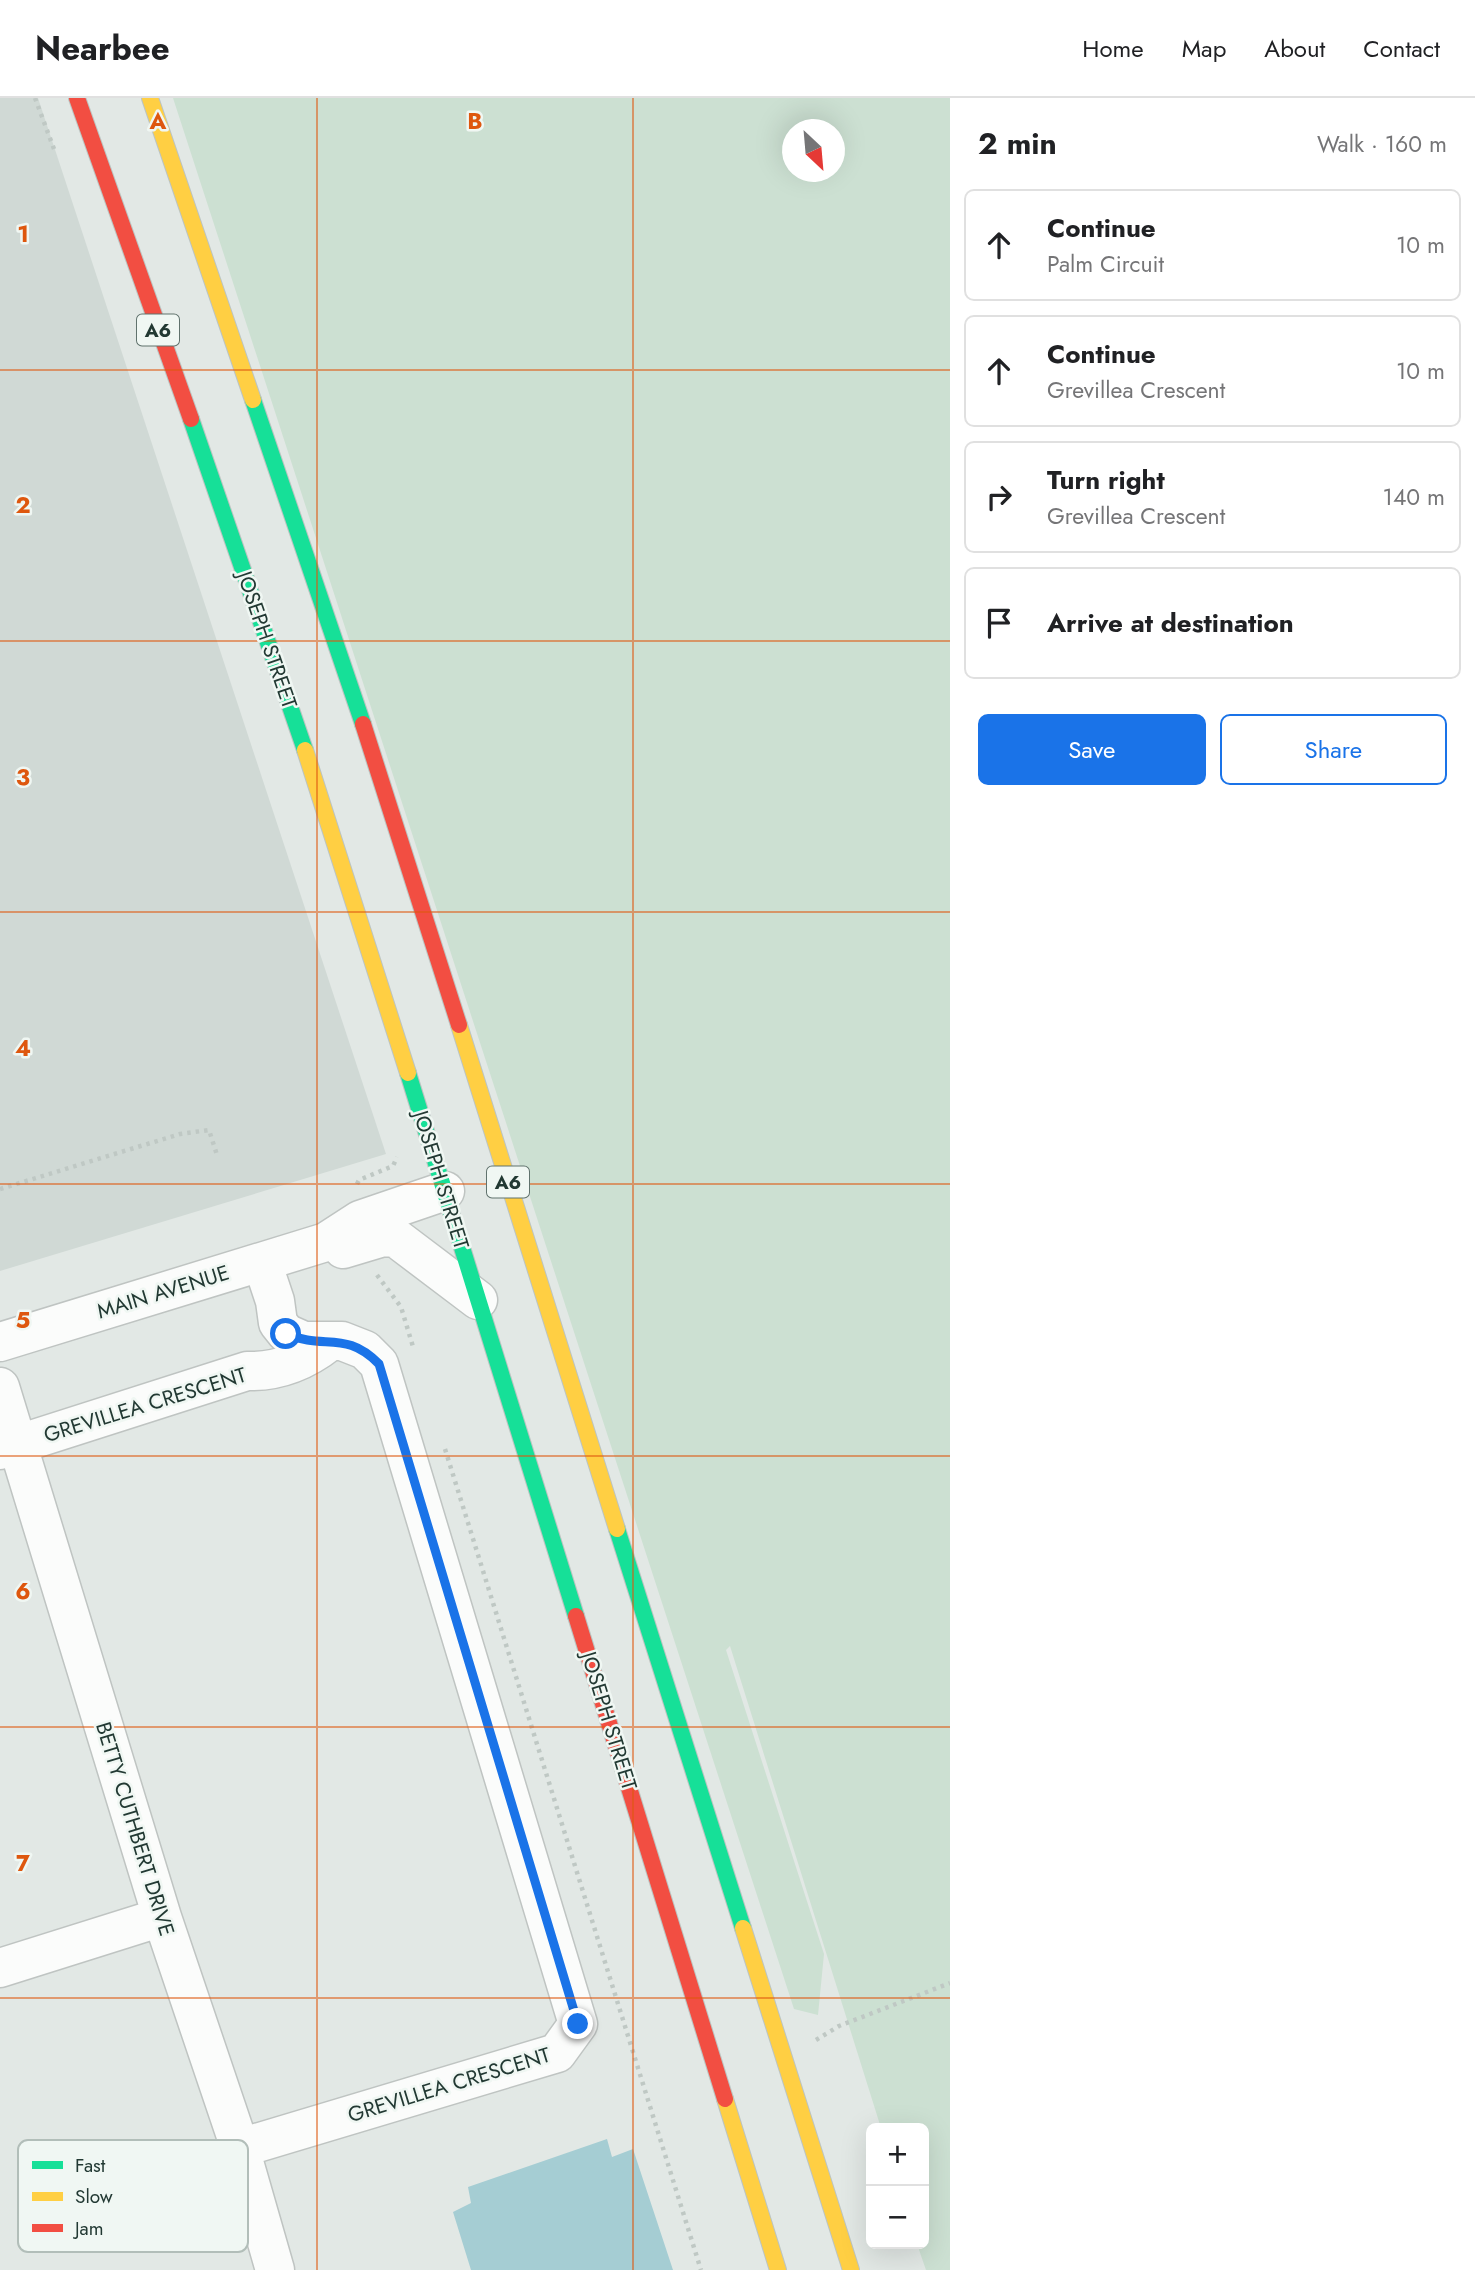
<!DOCTYPE html>
<meta charset="utf-8">
<style>
:root{--surface:#fff;--page:#f6f6f6;--text:#202124;--muted:#757577;--line:#e0e0e0;--accent:#1a73e8}
body{margin:0;font-family:Jost,sans-serif;background:var(--page);color:var(--text)}
.controls{position:absolute;right:21px;bottom:21px;display:grid;overflow:hidden;border-radius:10px;box-shadow:0 7px 28px #0002}
.controls button{width:63px;height:63px;display:grid;place-items:center;padding:0;border:0;border-bottom:2px solid var(--line);background:var(--surface);color:var(--text);font:35px sans-serif}
.compass{position:absolute;left:782px;top:21px;width:63px;height:63px;border-radius:50%;background:var(--surface);box-shadow:0 7px 28px #0002;rotate:154deg}
.stop{position:absolute;width:21px;height:21px;margin:-16px;border:5px solid #1a73e8;border-radius:50%;background:#fff}
.stop.end{background:#1a73e8;border-color:#fff;box-shadow:0 2px 7px #0008}
.list{margin:0;padding:0;list-style:none}
h2{display:flex;justify-content:space-between;align-items:center;height:91px;margin:0;padding:0 28px;font-size:30px}
h2 small{font-size:23px;font-weight:400;color:var(--muted)}
.list li{display:grid;grid-template-columns:46px 1fr auto;gap:21px;align-items:center;box-sizing:border-box;height:112px;margin:0 14px 14px;padding:0 14px;border:2px solid var(--line);border-radius:10px}
.list b{display:block;font-size:26px;white-space:nowrap}
.list p{margin:0;font-size:23px;white-space:nowrap;color:var(--muted)}
.list em{font-size:23px;font-style:normal;color:var(--muted)}
.actions{display:flex;gap:14px;padding:21px 28px}
.actions a{flex:1;padding:16px 0;border:2px solid var(--accent);border-radius:10px;text-align:center;font-size:24px;color:var(--accent)}
.actions .main{background:var(--accent);color:#fff}
.icon{flex:none;width:38px;height:38px;fill:none;stroke:currentColor;stroke-width:2;stroke-linecap:round;stroke-linejoin:round}
.map{position:relative;flex:none;width:950px;height:2172px;overflow:hidden}
header{display:flex;align-items:center;gap:42px;box-sizing:border-box;height:98px;padding:0 35px;background:var(--surface);border-bottom:2px solid var(--line)}
header strong{font-size:33px}
nav{display:flex;gap:38px;margin-inline-start:auto;font-size:24px}
main{display:flex}
aside{flex:1;background:var(--surface)}
.map>svg:first-child{display:block}
</style>
<header>
<strong>Nearbee</strong>
<nav><a>Home</a><a>Map</a><a>About</a><a>Contact</a></nav>
</header>
<main>
<div class="map">
<svg width="950" height="2172" viewBox="0 0 950 2172">
<rect width="100%" height="100%" fill="#e2e8e5"/>
<!-- built -->
<path fill="#d0d9d5" d="M 0,0 L 38,0 L 386,1056 L 0,1173 Z"/>
<!-- green -->
<path fill="#cce0d2" fill-rule="evenodd" d="M 173,0 L 950,0 L 950,2172 L 926,2172 L 917,2146 L 924,2146 L 924,2030 L 881,2030 L 730,1548 L 726,1552 L 824,1856 L 818,1917 L 794,1911 ZM 792,32 L 834,32 L 834,74 L 792,74 Z"/>
<!-- water -->
<path fill="#a5cdd3" d="M 607,2041 L 612,2059 L 633,2051 L 673,2172 L 471,2172 L 453,2114 L 471,2105 L 468,2089 Z"/>
<g fill="none" stroke-linecap="round" stroke-linejoin="round">
<defs>
<path id="street" d="M 343,1151 L 383,1139 L 396,1140 L 478,1202
M 0,1244 L 326,1144 L 360,1122 L 445,1093
M 0,1289 L 162,1819 L 240,2050 L 275,2172
M 0,1352 L 247,1273 C 277,1274 305,1263 329,1244
M 0,1870 L 162,1819
M 240,2050 L 557,1955 L 578,1926 L 379,1266 L 365,1252 L 342,1243 L 304,1243 L 286,1235 L 278,1225 L 275,1203 L 262,1164"/>
<path id="fast" d="M 253,302 L 363,626
M 191,321 L 305,652
M 408,975 L 576,1518
M 617,1431 L 743,1830"/>
<path id="slow" d="M 150,0 L 253,302
M 305,652 L 408,975
M 459,927 L 617,1431
M 743,1830 L 851,2172
M 725,2001 L 778,2172"/>
<path id="jam" d="M 77,0 L 191,321
M 363,626 L 459,927
M 576,1518 L 725,2001"/>
</defs>
<!-- street casing -->
<use href="#street" stroke="#bfc4c2" stroke-width="41"/>
<!-- fast casing -->
<use href="#fast" stroke="#bcc4c1" stroke-width="18"/>
<!-- slow casing -->
<use href="#slow" stroke="#bcc4c1" stroke-width="18"/>
<!-- jam casing -->
<use href="#jam" stroke="#bcc4c1" stroke-width="18"/>
<!-- path -->
<path stroke="#bfc8c4" stroke-width="4.5" stroke-dasharray="3.5 5" stroke-linecap="butt" d="M 35,0 L 54,51
M 357,1086 L 359,1082 L 393,1068 L 397,1059
M 0,1091 L 180,1036 L 209,1032 L 217,1057
M 377,1177 L 401,1209 L 414,1252
M 445,1351 L 701,2172
M 816,1942 L 839,1928 L 950,1885"/>
<!-- street -->
<use href="#street" stroke="#fbfcfb" stroke-width="38"/>
<!-- fast -->
<use href="#fast" stroke="#16e098" stroke-width="16"/>
<!-- slow -->
<use href="#slow" stroke="#ffcf43" stroke-width="16"/>
<!-- jam -->
<use href="#jam" stroke="#f24e42" stroke-width="16"/>
</g>
<g fill="none" stroke-linecap="round" stroke-linejoin="round">
<!-- route -->
<path stroke="#1a73e8" stroke-width="9" d="M 286,1236 C 325,1252 346,1232 379,1266 L 578,1926"/>
</g>
<!-- grid -->
<path fill="none" stroke="#de570e" stroke-width="2" stroke-opacity="0.55" d="M 317,0 L 317,2172M 633,0 L 633,2172M 0,272 L 950,272M 0,543 L 950,543M 0,814 L 950,814M 0,1086 L 950,1086M 0,1358 L 950,1358M 0,1629 L 950,1629M 0,1900 L 950,1900"/>
<g text-anchor="middle" stroke-width="5" stroke-linejoin="round" paint-order="stroke">
<!-- shield labels -->
<g fill="#f0f7f3" stroke="#60726d" stroke-width="2">
<rect x="137" y="216.5" width="42" height="31" rx="5"/>
<rect x="487" y="1068.5" width="42" height="31" rx="5"/>
</g>
<g font-size="19" font-weight="bold" fill="#223933">
<text x="158" y="239">A6</text>
<text x="508" y="1091">A6</text>
</g>
<!-- street labels -->
<g font-size="21" fill="#223933" stroke="#f0f7f3">
<text transform="translate(267 542) rotate(71)" y="7">JOSEPH STREET</text>
<text transform="translate(441 1082) rotate(73)" y="7">JOSEPH STREET</text>
<text transform="translate(163 1194) rotate(-17)" y="7">MAIN AVENUE</text>
<text transform="translate(145 1307) rotate(-17)" y="7">GREVILLEA CRESCENT</text>
<text transform="translate(609 1623) rotate(73)" y="7">JOSEPH STREET</text>
<text transform="translate(135 1731) rotate(73)" y="7">BETTY CUTHBERT DRIVE</text>
<text transform="translate(449 1987) rotate(-17)" y="7">GREVILLEA CRESCENT</text>
</g>
</g>
<!-- legend -->
<rect x="18" y="2042" width="230" height="112" rx="10" fill="#f0f7f3" stroke="#b2beb9" stroke-width="2"/>
<rect x="32" y="2063" width="31" height="8" fill="#16e098"/>
<rect x="32" y="2094" width="31" height="9" fill="#ffcf43"/>
<rect x="32" y="2126" width="31" height="8" fill="#f24e42"/>
<g font-size="19" fill="#223933">
<text x="75" y="2074">Fast</text>
<text x="75" y="2105">Slow</text>
<text x="75" y="2137">Jam</text>
</g>
<g font-size="23" text-anchor="middle" font-weight="bold" fill="#de570e" stroke="#f0f7f3" stroke-width="5" stroke-linejoin="round" paint-order="stroke">
<text x="158" y="31">A</text>
<text x="475" y="31">B</text>
<text x="23" y="144">1</text>
<text x="23" y="415">2</text>
<text x="23" y="687">3</text>
<text x="23" y="958">4</text>
<text x="23" y="1230">5</text>
<text x="23" y="1501">6</text>
<text x="23" y="1773">7</text>
</g>
</svg>
<div class="controls">
<button>+</button>
<button>−</button>
</div>
<svg class="compass" viewBox="-18 -18 36 36"><path d="M0-13l5 13h-10z" fill="#e53935"/><path d="M0 13l5-13h-10z" fill="#757577"/></svg>
<div class="stop" style="left:286px;top:1236px"></div>
<div class="stop end" style="left:578px;top:1926px"></div>
</div>
<aside>
<h2>2 min<small>Walk · 160 m</small></h2>
<ul class="list">
<li><svg class="icon" aria-label="ahead" viewBox="0 0 24 24"><path d="M12 20V5M6 11l6-6 6 6"/></svg><div><b>Continue</b><p>Palm Circuit</p></div><em>10 m</em></li>
<li><svg class="icon" aria-label="ahead" viewBox="0 0 24 24"><path d="M12 20V5M6 11l6-6 6 6"/></svg><div><b>Continue</b><p>Grevillea Crescent</p></div><em>10 m</em></li>
<li><svg class="icon" aria-label="right" viewBox="0 0 24 24"><path d="M7 20v-9h11M14 6l5 5-5 5"/></svg><div><b>Turn right</b><p>Grevillea Crescent</p></div><em>140 m</em></li>
<li><svg class="icon" aria-label="arrive" viewBox="0 0 24 24"><path d="M6 21V4h12l-3 4 3 4H6"/></svg><div><b>Arrive at destination</b></div></li>
</ul>
<div class="actions"><a class="main">Save</a><a>Share</a></div>
</aside>
</main>
